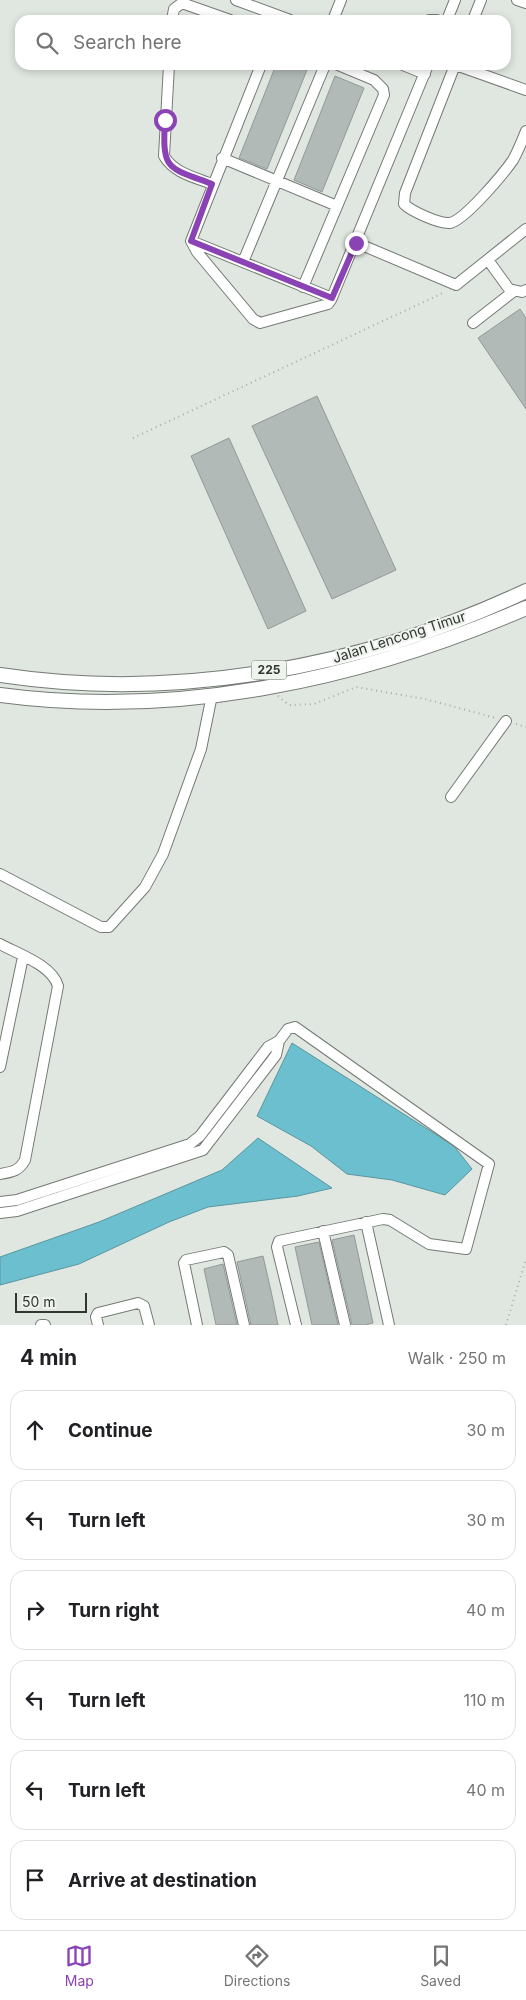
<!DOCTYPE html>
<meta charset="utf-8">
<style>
:root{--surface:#fff;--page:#f2f2f2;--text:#202124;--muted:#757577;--line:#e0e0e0;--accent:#8b42b5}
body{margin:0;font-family:Inter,sans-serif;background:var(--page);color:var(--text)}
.scale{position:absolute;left:15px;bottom:12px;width:72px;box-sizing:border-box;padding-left:5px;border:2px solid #333533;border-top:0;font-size:14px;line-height:18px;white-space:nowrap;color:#333533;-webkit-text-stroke:4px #eef4ed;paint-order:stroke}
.stop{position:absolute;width:15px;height:15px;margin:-11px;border:4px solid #8b42b5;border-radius:50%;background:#fff}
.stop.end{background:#8b42b5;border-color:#fff;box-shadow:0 1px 5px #0008}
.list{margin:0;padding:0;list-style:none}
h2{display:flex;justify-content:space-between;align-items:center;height:65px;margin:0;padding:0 20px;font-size:21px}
h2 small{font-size:16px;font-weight:400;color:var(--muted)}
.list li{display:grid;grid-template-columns:32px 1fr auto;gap:15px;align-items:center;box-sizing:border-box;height:80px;margin:0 10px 10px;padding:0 10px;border:1px solid var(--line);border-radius:15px}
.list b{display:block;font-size:19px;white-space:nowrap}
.list em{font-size:16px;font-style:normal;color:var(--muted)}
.icon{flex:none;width:28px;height:28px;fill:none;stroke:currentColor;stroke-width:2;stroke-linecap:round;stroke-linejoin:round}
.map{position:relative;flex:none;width:526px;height:1325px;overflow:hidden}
.search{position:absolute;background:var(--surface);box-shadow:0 2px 8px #0003;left:15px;right:15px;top:15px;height:55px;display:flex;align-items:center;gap:12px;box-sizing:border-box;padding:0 18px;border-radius:15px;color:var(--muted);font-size:19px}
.sheet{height:605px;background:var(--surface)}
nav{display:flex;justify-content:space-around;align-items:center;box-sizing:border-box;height:70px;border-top:1px solid var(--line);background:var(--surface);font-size:14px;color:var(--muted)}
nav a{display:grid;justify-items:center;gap:2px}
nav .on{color:var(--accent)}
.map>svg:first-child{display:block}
</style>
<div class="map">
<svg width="526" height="1325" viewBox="0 0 526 1325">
<rect width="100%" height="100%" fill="#e0e6e0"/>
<!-- water -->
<path fill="#6bbfce" stroke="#5a96a0" d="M 292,1043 L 454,1146 L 472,1169 L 445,1195 L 392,1180 L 347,1174 L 311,1146 L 257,1116 Z
M 258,1138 L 332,1188 L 298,1196 L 208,1207 L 169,1222 L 79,1264 L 0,1285 L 0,1257 L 99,1222 L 222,1170 Z"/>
<!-- building -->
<path fill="#b1bab7" stroke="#929a98" d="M 276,65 L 309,65 L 267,169 L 239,158 Z
M 335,76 L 364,88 L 322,192 L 294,180 Z
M 520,309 L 526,318 L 526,409 L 478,338 Z
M 317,396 L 396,570 L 332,599 L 252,426 Z
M 229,438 L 306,611 L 268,629 L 191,456 Z
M 354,1235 L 373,1323 L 365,1325 L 352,1325 L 332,1240 Z
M 319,1242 L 338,1325 L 312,1325 L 295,1247 Z
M 263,1256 L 271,1291 L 278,1325 L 251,1325 L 237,1262 Z
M 223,1264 L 237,1325 L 216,1325 L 204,1269 Z"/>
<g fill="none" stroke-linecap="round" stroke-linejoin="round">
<defs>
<path id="minor" d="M 236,0 L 290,20
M 517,0 L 526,3
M 172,20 L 174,9 L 182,3 L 230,20
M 333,20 L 341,0
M 429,20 L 437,20
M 447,20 L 455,0
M 473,20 L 481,0
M 169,65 L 164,156 C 174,173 194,177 212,184
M 261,65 L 191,241 L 197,252 L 253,319 L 260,323 L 328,304 L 331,300 L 428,65
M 403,65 L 425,74
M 455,65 L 405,193 L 404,204 C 411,211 439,224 450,223 C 465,220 504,173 513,160 C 518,151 522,141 526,131
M 456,65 L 526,90
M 222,158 L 337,206
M 191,241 L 332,298
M 357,243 L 456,285 L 526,229
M 488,260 L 509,289 L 522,292 L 526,290
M 243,262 L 325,65
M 303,287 L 384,95 L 383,89 L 374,80 L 338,65
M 473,323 L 514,291
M 451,797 L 506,721
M 0,874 L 101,927 L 109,927 L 145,887 L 163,854 L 201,749 L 212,695
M 0,944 C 18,954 52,965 58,986 L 25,1160 C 19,1171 12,1172 0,1174
M 0,1067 L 23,957
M 0,1202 L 17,1200 L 190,1144 L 200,1136 L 268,1047 L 279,1041
M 0,1213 L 17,1211 L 203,1150 L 276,1055 L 279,1041 L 288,1029 L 295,1027 L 489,1164 L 466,1249 L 429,1244 L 390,1220 L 383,1219 L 279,1241 L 277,1247 L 296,1325
M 366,1222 L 389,1325
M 323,1231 L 345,1325
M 41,1325 L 45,1325
M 98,1325 L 96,1317 L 98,1313 L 138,1303 L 144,1306 L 149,1325
M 197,1325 L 184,1263 L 186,1260 L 224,1252 L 228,1255 L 244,1325"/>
<path id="highway" d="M 0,675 C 177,702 365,667 526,591
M 0,695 C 178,719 363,679 526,608"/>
</defs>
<!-- minor casing -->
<use href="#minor" stroke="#757a75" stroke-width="12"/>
<!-- highway casing -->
<use href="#highway" stroke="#757a75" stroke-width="16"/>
<!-- path -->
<path stroke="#a8aca8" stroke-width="2" stroke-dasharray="1 4" stroke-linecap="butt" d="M 133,438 L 445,292
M 278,696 L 289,705 L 314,704 L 356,687 L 425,699 L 496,718
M 516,724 L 526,727
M 506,1325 L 526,1259"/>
<!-- minor -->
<use href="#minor" stroke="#fff" stroke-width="10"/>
<!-- highway -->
<use href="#highway" stroke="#fff" stroke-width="14"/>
</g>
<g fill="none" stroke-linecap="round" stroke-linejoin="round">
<!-- route -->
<path stroke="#8b42b5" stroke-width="6" d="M 165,120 C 162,171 167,167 212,184 L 191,241 L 332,298 L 356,243"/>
</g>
<g text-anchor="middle" stroke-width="4" stroke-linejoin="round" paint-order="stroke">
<!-- shield labels -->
<rect fill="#eef4ed" stroke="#6b6e6b" stroke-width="1" x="251.5" y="660.5" width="35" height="19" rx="4"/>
<g font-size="12" font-weight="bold" fill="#333533">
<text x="269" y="674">225</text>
</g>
<!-- street labels -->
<g font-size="14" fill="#333533" stroke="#eef4ed">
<text transform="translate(399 637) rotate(-18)" y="5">Jalan Lencong Timur</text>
</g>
</g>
</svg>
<div class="scale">50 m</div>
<div class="stop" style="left:165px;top:120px"></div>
<div class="stop end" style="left:356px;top:243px"></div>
<div class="search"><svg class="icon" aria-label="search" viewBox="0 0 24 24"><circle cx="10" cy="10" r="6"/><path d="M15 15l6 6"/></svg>Search here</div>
</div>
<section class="sheet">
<h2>4 min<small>Walk · 250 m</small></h2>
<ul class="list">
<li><svg class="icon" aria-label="ahead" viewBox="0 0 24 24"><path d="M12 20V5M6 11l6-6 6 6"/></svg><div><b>Continue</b></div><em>30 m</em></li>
<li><svg class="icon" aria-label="left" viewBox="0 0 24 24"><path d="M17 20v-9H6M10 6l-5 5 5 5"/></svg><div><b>Turn left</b></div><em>30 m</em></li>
<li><svg class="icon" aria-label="right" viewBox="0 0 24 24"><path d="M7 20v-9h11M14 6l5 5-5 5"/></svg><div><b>Turn right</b></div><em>40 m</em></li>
<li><svg class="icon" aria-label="left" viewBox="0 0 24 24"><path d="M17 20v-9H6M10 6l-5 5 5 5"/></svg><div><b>Turn left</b></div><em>110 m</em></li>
<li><svg class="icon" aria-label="left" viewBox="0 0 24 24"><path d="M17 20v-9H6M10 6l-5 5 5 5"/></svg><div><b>Turn left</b></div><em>40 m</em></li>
<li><svg class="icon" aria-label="arrive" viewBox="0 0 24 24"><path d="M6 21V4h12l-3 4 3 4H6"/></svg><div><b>Arrive at destination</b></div></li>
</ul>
</section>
<nav>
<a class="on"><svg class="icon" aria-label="map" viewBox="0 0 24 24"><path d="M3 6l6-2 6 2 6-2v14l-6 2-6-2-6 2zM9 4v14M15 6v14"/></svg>Map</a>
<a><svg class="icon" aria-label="directions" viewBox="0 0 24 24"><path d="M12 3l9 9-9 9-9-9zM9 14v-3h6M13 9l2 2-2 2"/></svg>Directions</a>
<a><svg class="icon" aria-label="saved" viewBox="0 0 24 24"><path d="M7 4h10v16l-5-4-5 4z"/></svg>Saved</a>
</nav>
